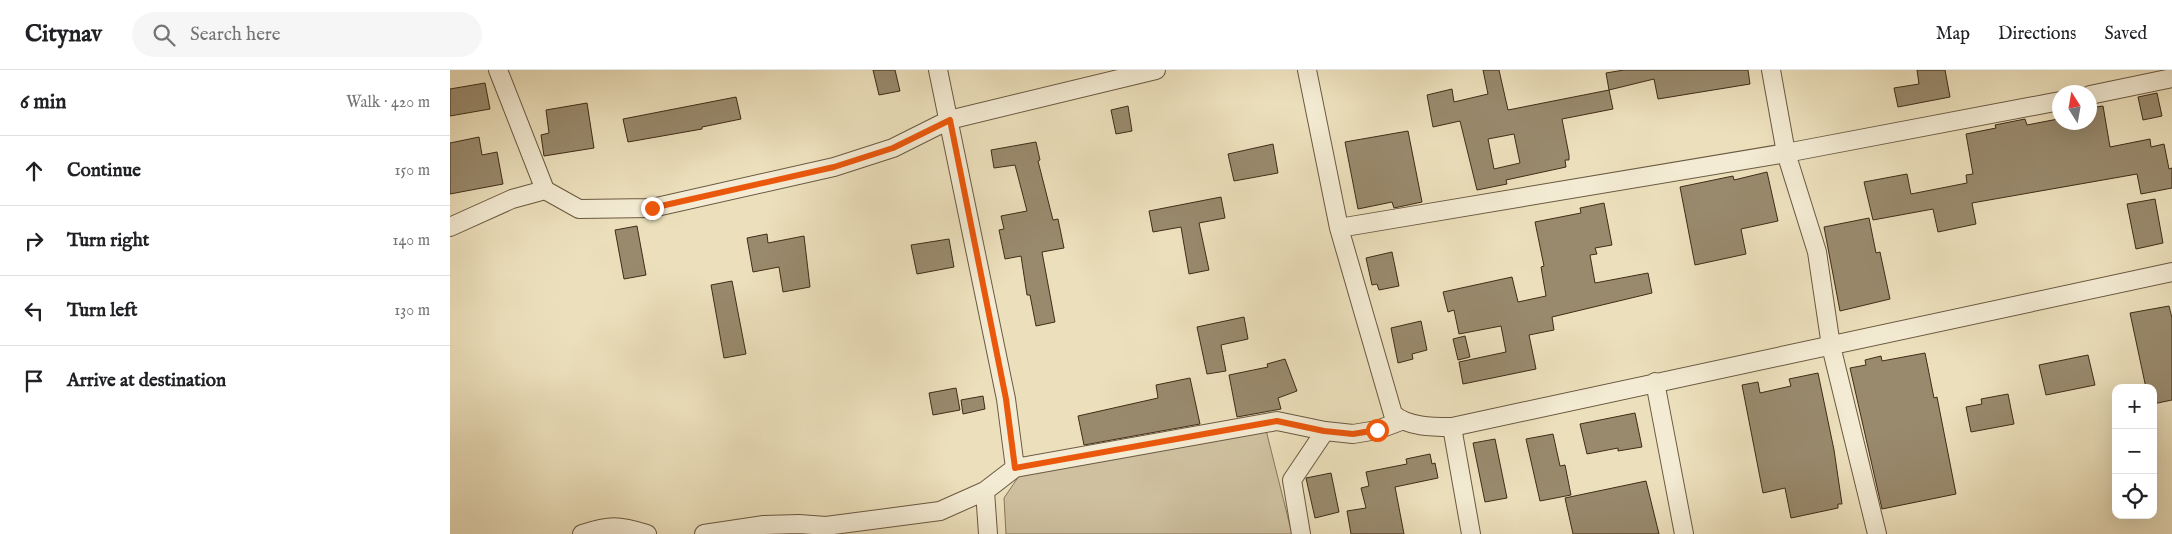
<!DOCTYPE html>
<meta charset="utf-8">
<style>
:root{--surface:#fff;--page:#f6f6f6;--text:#202124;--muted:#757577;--line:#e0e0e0}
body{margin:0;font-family:"IM FELL English",serif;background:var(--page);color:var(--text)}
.controls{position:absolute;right:15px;bottom:15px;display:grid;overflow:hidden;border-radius:10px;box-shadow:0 5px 20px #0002}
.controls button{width:45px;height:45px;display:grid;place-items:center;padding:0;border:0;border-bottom:1px solid var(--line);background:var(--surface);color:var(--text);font:25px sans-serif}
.compass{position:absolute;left:1602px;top:15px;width:45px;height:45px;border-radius:50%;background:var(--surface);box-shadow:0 5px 20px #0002;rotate:349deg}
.stop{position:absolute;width:15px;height:15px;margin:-11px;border:4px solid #ea580c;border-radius:50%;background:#fff}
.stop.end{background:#ea580c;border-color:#fff;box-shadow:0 1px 5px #0008}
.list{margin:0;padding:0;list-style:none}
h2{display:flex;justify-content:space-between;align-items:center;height:65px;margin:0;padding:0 20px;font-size:21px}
h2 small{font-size:16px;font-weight:400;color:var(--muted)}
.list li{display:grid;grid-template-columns:32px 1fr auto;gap:15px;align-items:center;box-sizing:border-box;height:70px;padding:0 20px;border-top:1px solid var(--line)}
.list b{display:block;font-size:19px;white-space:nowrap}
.list em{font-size:16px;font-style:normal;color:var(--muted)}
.icon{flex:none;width:28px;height:28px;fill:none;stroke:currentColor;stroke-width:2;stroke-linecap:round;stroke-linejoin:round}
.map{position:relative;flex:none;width:1722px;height:464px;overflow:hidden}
header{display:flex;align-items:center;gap:30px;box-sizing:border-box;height:70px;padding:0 25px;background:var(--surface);border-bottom:1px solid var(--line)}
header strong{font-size:24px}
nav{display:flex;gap:28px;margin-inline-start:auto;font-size:18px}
.search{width:350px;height:45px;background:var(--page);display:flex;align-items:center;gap:12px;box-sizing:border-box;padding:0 18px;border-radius:28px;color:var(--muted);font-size:19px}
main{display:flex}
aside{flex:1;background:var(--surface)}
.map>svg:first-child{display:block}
</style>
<header>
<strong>Citynav</strong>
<div class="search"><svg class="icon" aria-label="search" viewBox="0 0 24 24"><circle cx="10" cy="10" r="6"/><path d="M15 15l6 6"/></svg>Search here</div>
<nav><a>Map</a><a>Directions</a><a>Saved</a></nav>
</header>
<main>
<aside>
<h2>6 min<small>Walk · 420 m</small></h2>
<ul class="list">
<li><svg class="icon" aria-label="ahead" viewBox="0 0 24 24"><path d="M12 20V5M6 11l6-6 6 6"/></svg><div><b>Continue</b></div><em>150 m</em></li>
<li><svg class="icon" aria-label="right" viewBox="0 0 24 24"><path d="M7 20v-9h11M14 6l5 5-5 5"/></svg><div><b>Turn right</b></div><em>140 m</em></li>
<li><svg class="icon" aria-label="left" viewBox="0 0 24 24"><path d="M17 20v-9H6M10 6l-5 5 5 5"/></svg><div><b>Turn left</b></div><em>130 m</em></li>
<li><svg class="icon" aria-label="arrive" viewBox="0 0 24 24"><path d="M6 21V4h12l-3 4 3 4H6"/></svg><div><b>Arrive at destination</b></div></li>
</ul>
</aside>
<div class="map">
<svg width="1722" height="464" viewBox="0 0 1722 464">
<rect width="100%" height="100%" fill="#ece0bc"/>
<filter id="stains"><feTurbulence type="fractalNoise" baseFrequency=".004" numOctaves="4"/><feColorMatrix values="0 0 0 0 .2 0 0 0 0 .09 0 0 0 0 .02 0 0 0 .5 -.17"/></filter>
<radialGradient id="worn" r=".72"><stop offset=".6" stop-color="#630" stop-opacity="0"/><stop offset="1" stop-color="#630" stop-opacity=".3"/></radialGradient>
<!-- green -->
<path fill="#cfc1a0" stroke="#88765c" d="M 815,356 L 842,464 L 556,464 L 554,428 L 571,403 Z"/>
<!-- building -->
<path fill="#998a6d" stroke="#402c17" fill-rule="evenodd" d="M 423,0 L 445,0 L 450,21 L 429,25 Z
M 1033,0 L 1049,0 L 1058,40 L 1159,20 L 1156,3 L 1174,0 L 1298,0 L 1300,14 L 1208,29 L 1204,9 L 1159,20 L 1163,39 L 1112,49 L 1119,85 L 1119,90 L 1115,90 L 1116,97 L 1056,110 L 1057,114 L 1027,120 L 1010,51 L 983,57 L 977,25 L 1002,19 L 1004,32 L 1038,24 ZM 1064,64 L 1070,93 L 1044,99 L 1038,69 Z
M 1467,0 L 1495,0 L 1500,27 L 1448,37 L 1444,18 L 1469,14 Z
M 35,13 L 40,39 L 0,46 L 0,19 Z
M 1707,23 L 1712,46 L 1693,50 L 1688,27 Z
M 286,27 L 291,49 L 252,57 L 252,59 L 178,72 L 173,49 Z
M 137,33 L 144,78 L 94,86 L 91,65 L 99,63 L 96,40 Z
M 678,36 L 682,61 L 666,64 L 661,40 Z
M 1653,36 L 1660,77 L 1700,69 L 1701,77 L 1714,74 L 1719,99 L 1722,98 L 1722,118 L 1691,124 L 1687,104 L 1522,133 L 1526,154 L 1488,162 L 1483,139 L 1423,150 L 1414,112 L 1457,104 L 1461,124 L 1517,113 L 1516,105 L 1523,104 L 1516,64 L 1546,58 L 1545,55 L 1575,49 L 1577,55 L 1608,49 L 1608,52 L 1640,52 L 1640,38 Z
M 958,61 L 972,132 L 944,138 L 942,132 L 908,139 L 895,72 Z
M 29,67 L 32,85 L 47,82 L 53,114 L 0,124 L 0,73 Z
M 586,72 L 590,90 L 588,91 L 603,150 L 608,149 L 614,178 L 592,182 L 605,252 L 586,256 L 580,225 L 577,225 L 571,186 L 555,189 L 549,160 L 554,159 L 551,146 L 577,141 L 565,95 L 544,98 L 541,80 Z
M 823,74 L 828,103 L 784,111 L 778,84 Z
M 1317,102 L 1328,151 L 1291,159 L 1296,184 L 1245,195 L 1230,117 L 1283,106 L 1284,110 Z
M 771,127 L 775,148 L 749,153 L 759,200 L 739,204 L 731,157 L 703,162 L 699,141 Z
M 1705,129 L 1713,173 L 1686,179 L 1677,134 Z
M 1154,133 L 1162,175 L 1145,178 L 1147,184 L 1140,185 L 1145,213 L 1198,203 L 1202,223 L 1102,247 L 1104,260 L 1079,265 L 1086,299 L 1013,314 L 1009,292 L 1056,282 L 1051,256 L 1009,264 L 1004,240 L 998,242 L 993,222 L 1062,207 L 1068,232 L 1096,226 L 1091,197 L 1094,196 L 1085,152 L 1131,143 L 1130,138 Z
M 1419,148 L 1426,183 L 1430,182 L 1440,229 L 1390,241 L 1374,157 Z
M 187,156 L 196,205 L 174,209 L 165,160 Z
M 317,164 L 318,173 L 354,166 L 360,217 L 333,222 L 329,197 L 303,202 L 297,168 Z
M 499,169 L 504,197 L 467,204 L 461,175 Z
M 942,182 L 949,216 L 929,220 L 927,214 L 922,215 L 916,188 Z
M 282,211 L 296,284 L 274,288 L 261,215 Z
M 1719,236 L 1722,248 L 1722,330 L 1703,334 L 1703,318 L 1696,318 L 1680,243 Z
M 794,247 L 798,269 L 771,275 L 776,301 L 757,304 L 747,257 Z
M 971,251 L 977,280 L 962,284 L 963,289 L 948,293 L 941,258 Z
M 1015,266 L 1020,287 L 1008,290 L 1003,269 Z
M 1475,283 L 1484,328 L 1487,327 L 1506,424 L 1432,439 L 1400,298 L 1416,295 L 1415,290 L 1431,286 L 1432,291 Z
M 1638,285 L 1645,315 L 1596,325 L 1589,295 Z
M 835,289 L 847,321 L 828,328 L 831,339 L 787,347 L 779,305 L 818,297 L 817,294 Z
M 1368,303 L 1384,380 L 1392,434 L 1388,434 L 1388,438 L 1341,448 L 1335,418 L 1313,423 L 1292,315 L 1308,312 L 1310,323 L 1341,316 L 1339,309 Z
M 740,308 L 750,354 L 634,375 L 628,346 L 708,328 L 706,315 Z
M 506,318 L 510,340 L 483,345 L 479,323 Z
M 1558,324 L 1564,354 L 1521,362 L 1516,337 L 1532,334 L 1531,329 Z
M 533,326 L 535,339 L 513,344 L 511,330 Z
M 1185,343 L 1192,377 L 1168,381 L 1168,378 L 1137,384 L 1130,354 Z
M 1103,364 L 1110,396 L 1115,395 L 1121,425 L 1090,431 L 1076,369 Z
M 1045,369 L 1057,428 L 1035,432 L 1023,373 Z
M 980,384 L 982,394 L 985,393 L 988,408 L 945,417 L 954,464 L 901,464 L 897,441 L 916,438 L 911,418 L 919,416 L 916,402 L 957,394 L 956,389 Z
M 881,403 L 889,442 L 865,448 L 856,408 Z
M 1196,411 L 1209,464 L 1123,464 L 1115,428 Z"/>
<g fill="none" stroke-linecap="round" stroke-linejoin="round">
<defs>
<path id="minor" d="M 48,0 L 95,120 L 129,139 L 202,138 L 384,97 L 443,78 L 499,50 L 706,0
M 857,0 L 889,158 L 943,344 C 958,357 982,357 1002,357 L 1722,202
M 1321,0 L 1336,83 L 1367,182 L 1381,276 L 1427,464
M 1640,25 L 1722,8
M 0,157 L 62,129 L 95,120
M 889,158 L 1336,83 L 1610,31
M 1205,312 L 1234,464
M 1002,357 L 1021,464
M 565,398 L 827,351 L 875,361 L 903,364 L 927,360 L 951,351
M 535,421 L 538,464
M 132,464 C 160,455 168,455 197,464
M 254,464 L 314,455 L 349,454 L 376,456 L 490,441 L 535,421 L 565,398 L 556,329 L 488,0
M 851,464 L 842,410 L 875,361"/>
</defs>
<!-- minor casing -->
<use href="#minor" stroke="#6b5940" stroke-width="20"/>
<!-- minor -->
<use href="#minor" stroke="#f3ebd3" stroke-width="18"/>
</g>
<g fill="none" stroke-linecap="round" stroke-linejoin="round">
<!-- route -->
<path stroke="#ea580c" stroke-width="6" d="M 202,138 L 384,97 L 443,78 L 500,50 L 556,329 L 565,398 L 827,351 L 874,361 L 903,364 L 927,360"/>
</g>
<rect width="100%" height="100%" filter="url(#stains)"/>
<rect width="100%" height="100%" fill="url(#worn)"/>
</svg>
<div class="controls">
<button>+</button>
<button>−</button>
<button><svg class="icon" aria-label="locate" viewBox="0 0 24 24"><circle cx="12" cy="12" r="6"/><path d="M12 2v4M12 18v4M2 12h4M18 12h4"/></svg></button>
</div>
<svg class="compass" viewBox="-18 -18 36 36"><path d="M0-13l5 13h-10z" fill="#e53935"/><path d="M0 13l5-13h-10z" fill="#757577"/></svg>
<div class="stop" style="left:927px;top:360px"></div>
<div class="stop end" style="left:202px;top:138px"></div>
</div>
</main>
